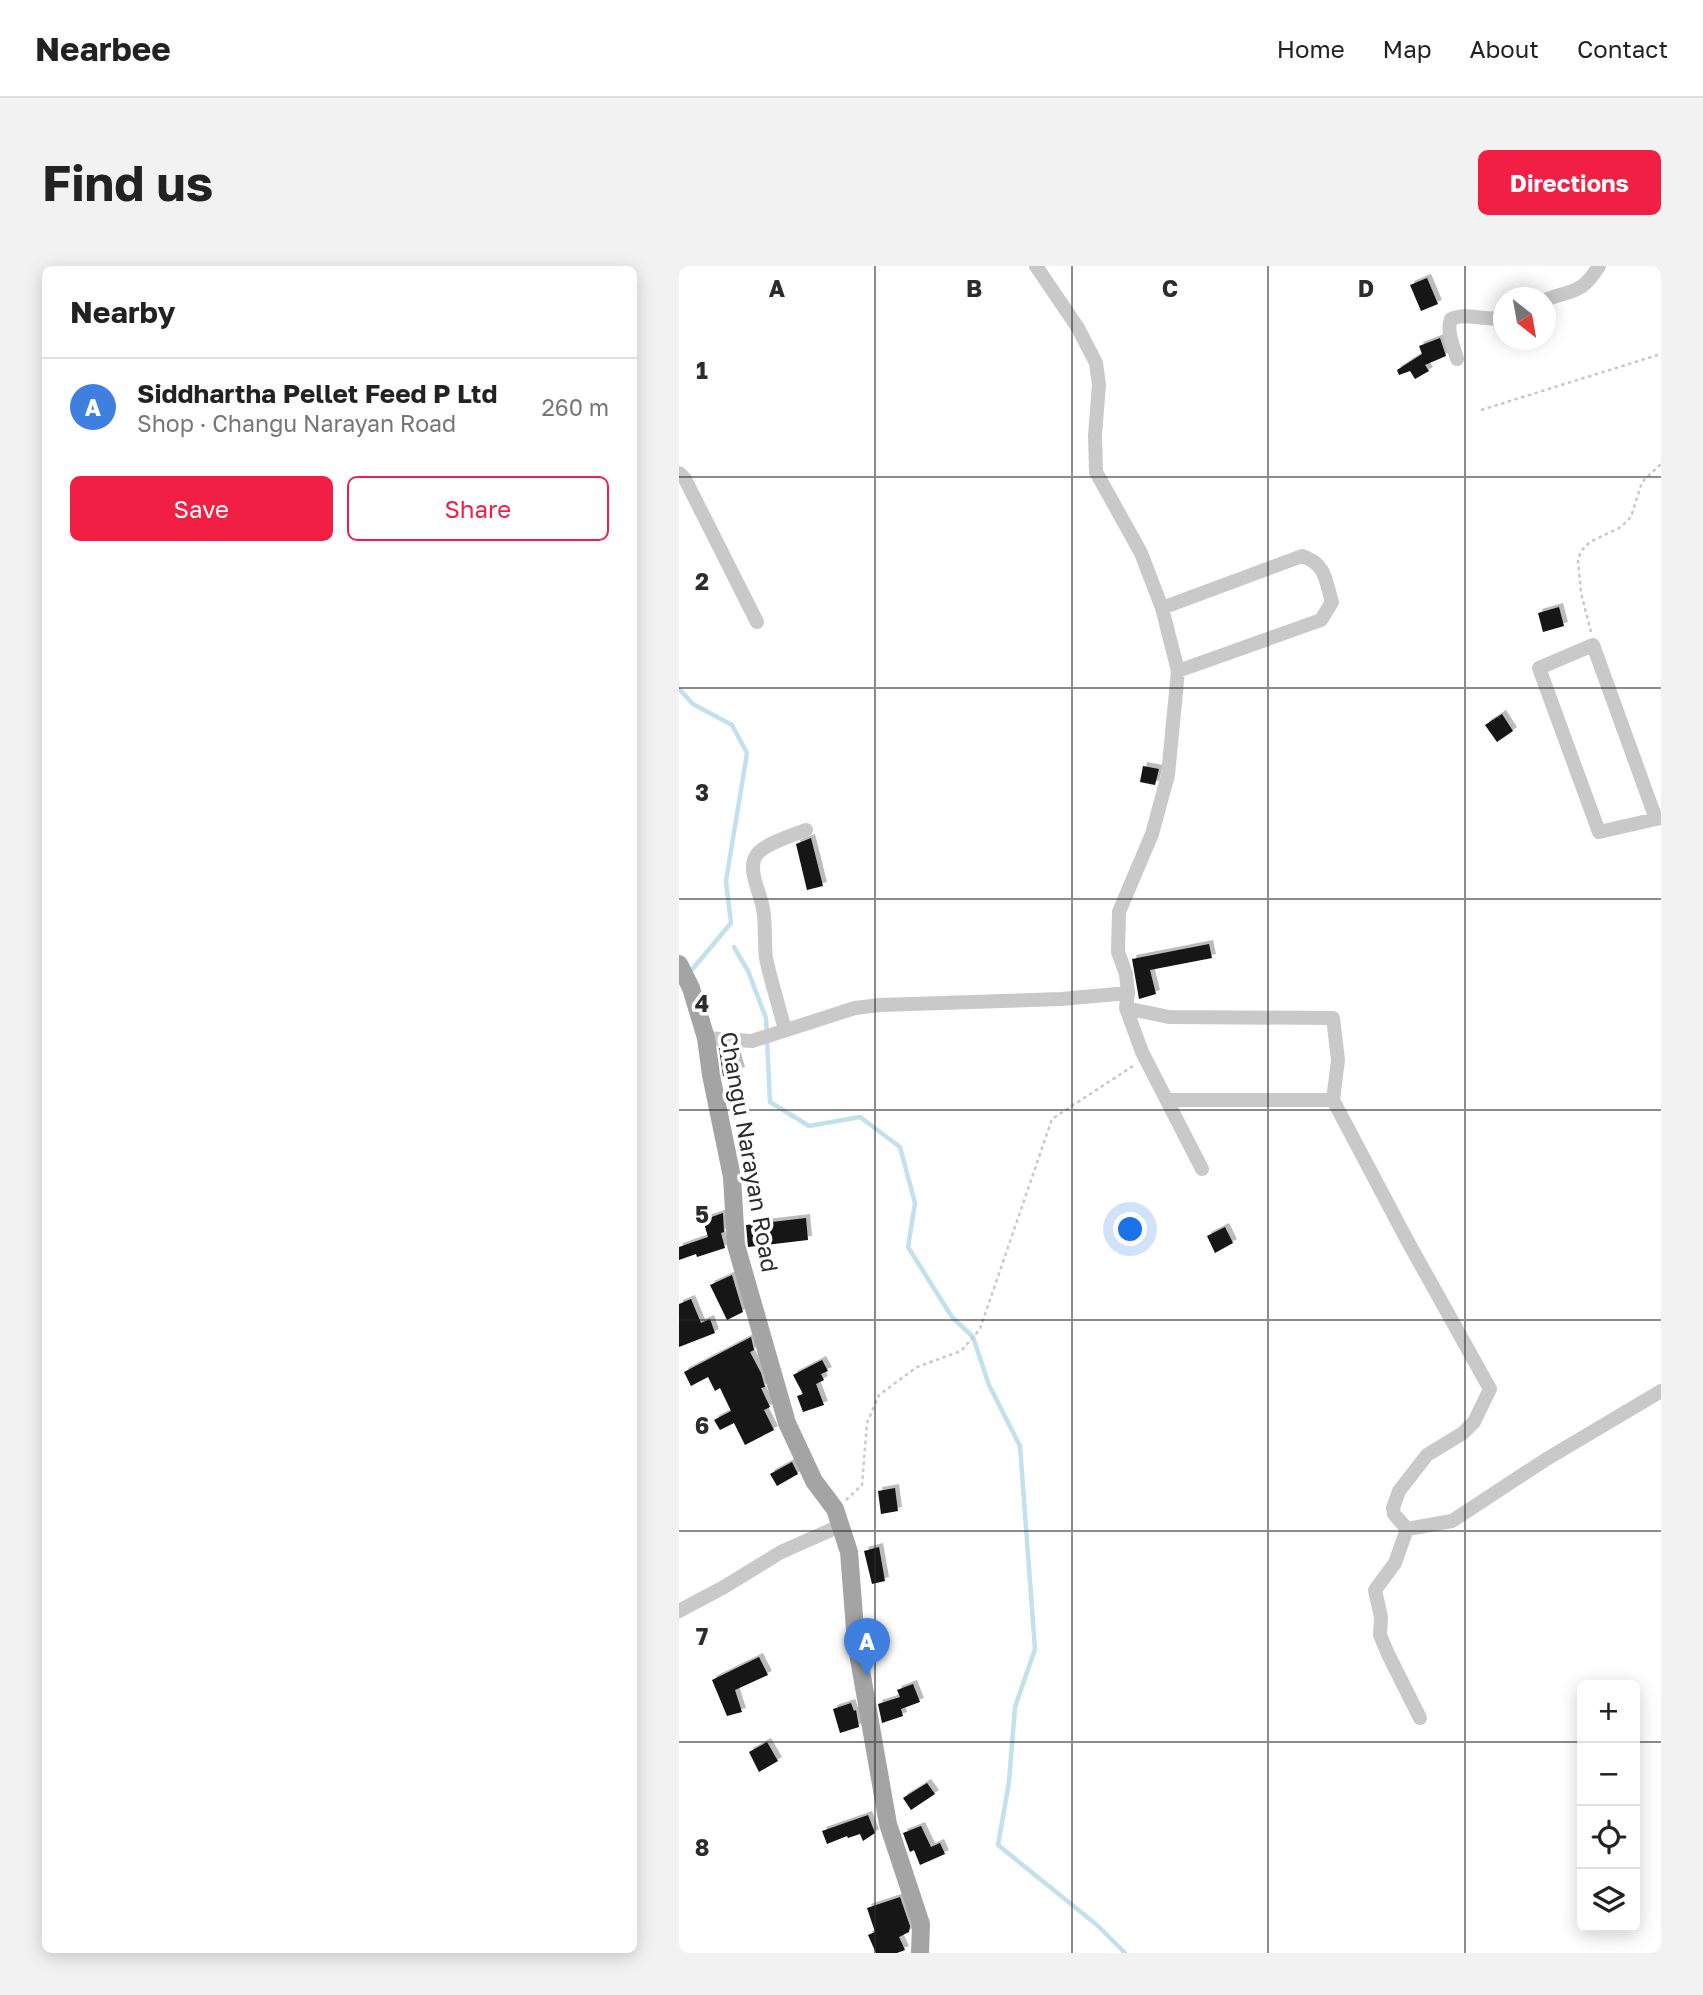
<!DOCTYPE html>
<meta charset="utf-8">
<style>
:root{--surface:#fff;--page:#f2f2f2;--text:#222;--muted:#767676;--line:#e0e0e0;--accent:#f21f44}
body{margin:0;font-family:"Golos Text",sans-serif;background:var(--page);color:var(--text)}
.controls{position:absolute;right:21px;bottom:21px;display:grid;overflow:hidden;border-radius:10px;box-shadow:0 4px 18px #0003}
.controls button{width:63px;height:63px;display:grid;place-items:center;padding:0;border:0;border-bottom:2px solid var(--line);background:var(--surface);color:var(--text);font:35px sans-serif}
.compass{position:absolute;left:814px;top:21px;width:63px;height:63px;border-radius:50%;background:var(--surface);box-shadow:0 4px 18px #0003;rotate:149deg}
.you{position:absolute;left:452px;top:964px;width:24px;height:24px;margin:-18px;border:5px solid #fff;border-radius:50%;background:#1a73e8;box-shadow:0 0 0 10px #1a73e833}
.badge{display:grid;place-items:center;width:46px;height:46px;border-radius:50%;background:var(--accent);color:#fff;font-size:23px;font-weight:700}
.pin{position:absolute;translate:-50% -58px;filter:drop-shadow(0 2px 4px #0008)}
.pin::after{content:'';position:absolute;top:37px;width:24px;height:21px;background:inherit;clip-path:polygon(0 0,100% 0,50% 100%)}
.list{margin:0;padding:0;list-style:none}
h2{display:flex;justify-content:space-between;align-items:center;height:91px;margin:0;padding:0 28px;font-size:30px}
h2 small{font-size:23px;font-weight:400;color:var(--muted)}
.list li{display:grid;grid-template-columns:46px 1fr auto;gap:21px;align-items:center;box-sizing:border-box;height:98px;padding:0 28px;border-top:2px solid var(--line)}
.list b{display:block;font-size:26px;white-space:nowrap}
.list p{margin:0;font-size:23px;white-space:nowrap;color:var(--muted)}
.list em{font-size:23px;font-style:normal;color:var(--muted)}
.actions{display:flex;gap:14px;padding:21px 28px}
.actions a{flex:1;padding:16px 0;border:2px solid var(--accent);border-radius:10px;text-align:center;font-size:24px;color:var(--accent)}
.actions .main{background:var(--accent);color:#fff}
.icon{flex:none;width:38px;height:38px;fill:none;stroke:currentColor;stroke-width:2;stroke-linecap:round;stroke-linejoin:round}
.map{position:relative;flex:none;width:982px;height:1687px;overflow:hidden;border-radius:10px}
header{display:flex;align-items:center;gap:42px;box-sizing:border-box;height:98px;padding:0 35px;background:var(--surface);border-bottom:2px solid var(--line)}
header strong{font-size:33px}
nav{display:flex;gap:38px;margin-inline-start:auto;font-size:24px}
.intro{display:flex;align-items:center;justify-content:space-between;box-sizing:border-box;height:168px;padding:0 42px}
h1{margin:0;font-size:49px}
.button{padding:18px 32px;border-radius:10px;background:var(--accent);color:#fff;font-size:24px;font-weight:700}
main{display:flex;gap:42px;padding:0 42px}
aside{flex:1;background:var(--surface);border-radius:10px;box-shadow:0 4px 18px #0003}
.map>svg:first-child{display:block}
</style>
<header>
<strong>Nearbee</strong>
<nav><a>Home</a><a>Map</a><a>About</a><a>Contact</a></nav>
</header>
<div class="intro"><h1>Find us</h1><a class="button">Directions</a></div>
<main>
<aside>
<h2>Nearby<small></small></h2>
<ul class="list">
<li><span class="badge" style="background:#3f7fe0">A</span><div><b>Siddhartha Pellet Feed P Ltd</b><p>Shop · Changu Narayan Road</p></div><em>260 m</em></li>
</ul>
<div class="actions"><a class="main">Save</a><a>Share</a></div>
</aside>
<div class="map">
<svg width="982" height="1687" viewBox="0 0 982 1687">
<defs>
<filter id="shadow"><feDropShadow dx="4" dy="-4" stdDeviation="0" flood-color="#0004"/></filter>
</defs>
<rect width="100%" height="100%" fill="#fff"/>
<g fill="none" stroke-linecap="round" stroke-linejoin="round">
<!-- stream -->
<path stroke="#c2e1ed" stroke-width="4.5" d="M 0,423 L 14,438 L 53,459 L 68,487 L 47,615 L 52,657 L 11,706
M 55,681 L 69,705 L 87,752 L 91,836 L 130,860 L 181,851 L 221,881 L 236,937 L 229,981 L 273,1051 L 294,1071 L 310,1119 L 341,1180 L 356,1383 L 336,1441 L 330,1516 L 319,1579 L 418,1659 L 446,1687"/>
</g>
<!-- building -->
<path fill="#131313" filter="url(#shadow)" d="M 748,12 L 759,38 L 742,45 L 731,19 Z
M 761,72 L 767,90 L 746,99 L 750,105 L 736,113 L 731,105 L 720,109 L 718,104 L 743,88 L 740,80 Z
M 880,341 L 885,360 L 864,366 L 859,347 Z
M 823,448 L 834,465 L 818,476 L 806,459 Z
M 464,500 L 480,503 L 476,519 L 461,516 Z
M 132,572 L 144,620 L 128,624 L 117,578 Z
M 530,678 L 533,692 L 471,704 L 477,728 L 460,733 L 453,693 Z
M 40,782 L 56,784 L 62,805 L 44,810 Z
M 44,947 L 45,966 L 42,967 L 46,982 L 18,991 L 17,988 L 0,994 L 0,981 L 29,971 L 24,954 Z
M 127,952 L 129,974 L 69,981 L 67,959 Z
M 546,961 L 554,977 L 536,987 L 528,970 Z
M 53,1009 L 64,1046 L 48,1054 L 31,1019 Z
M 12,1033 L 22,1057 L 31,1053 L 36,1067 L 0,1081 L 0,1038 Z
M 72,1071 L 75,1084 L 71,1086 L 82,1107 L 86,1121 L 82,1122 L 91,1141 L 85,1144 L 95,1164 L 66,1179 L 55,1157 L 41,1164 L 35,1154 L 52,1145 L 41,1122 L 36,1125 L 29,1111 L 12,1120 L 5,1106 Z
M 143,1094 L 149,1105 L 142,1108 L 145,1114 L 137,1118 L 145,1139 L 124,1146 L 118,1130 L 124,1128 L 114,1109 Z
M 113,1196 L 119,1208 L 98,1220 L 91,1208 Z
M 216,1222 L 219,1245 L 202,1248 L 199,1225 Z
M 200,1281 L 206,1315 L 193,1318 L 185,1285 Z
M 80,1391 L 89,1409 L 56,1424 L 63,1446 L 48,1450 L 33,1414 Z
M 234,1418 L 241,1436 L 222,1443 L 224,1450 L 203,1457 L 199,1438 L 221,1431 L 218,1424 Z
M 172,1437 L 175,1445 L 177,1444 L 180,1461 L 161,1467 L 154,1443 Z
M 88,1476 L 99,1495 L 80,1506 L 70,1486 Z
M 248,1517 L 256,1528 L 232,1544 L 224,1532 Z
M 189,1549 L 196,1567 L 184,1575 L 181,1568 L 169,1572 L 168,1570 L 148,1578 L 143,1565 Z
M 242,1560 L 252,1581 L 261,1577 L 266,1588 L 241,1599 L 235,1584 L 231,1586 L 224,1567 Z
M 221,1631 L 231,1660 L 230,1666 L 220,1671 L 226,1684 L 218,1687 L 197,1687 L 189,1669 L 196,1666 L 188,1642 Z"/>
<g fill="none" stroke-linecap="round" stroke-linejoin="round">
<!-- path -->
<path stroke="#c9c9c9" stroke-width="2.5" stroke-dasharray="3.5 3.5" stroke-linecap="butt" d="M 802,144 L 982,88
M 912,366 L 902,327 L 899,294 L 902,285 L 911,276 L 942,261 L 952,251 L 963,216 L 982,198
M 167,1234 L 183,1219 L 188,1157 L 200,1129 L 238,1101 L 282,1085 L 301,1063 L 373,853 L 454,800"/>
<!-- minor -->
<path stroke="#c9c9c9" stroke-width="14" d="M 357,0 L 399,62 L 417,97 L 420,119 L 416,169 L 417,206 L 462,287 L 483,342 L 499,405 L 489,509 L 473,568 L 440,646 L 439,686 L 447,708 L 449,727 L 447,742 L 463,786 L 523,903
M 866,34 C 894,23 902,29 920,0
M 778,93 C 775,81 767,65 772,53 C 787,46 807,55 824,52
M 0,207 L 6,213 L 78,356
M 483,342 L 623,290 C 647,298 646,313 653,336 L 642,354 L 499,405
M 977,553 L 914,379 L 860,402 L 920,566 L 977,553 L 982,552
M 447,742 L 490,751 L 654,752 L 659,794 L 654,834 L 488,834
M 106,764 C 100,740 92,716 87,692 C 85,676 87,659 84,643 C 82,627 66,601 79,587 C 88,577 114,569 127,564
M 27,772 L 73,775 L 176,742 L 201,739 L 382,733 L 449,727
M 654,834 L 728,974 L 811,1123 L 795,1156 L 784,1167 L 748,1189 L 720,1225 L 714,1242 L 715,1248 L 728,1263 L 716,1297 L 696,1324 L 702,1351 L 701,1369 L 709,1388 L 741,1452
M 728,1263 L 773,1255 L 866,1194 L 982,1125
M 0,1345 L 45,1321 L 102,1286 L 163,1259"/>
<!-- major -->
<path stroke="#a4a4a4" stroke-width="18" d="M 0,698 L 12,722 L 27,772 L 32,809 L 53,911 L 57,979 L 108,1157 L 135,1215 L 156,1243 L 170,1286 L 177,1376 L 209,1558 L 242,1658 L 241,1687"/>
</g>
<!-- grid -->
<path fill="none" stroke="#2c2c2c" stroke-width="2" stroke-opacity="0.55" d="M 196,0 L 196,1687M 393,0 L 393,1687M 589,0 L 589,1687M 786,0 L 786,1687M 0,211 L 982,211M 0,422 L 982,422M 0,633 L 982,633M 0,844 L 982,844M 0,1054 L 982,1054M 0,1265 L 982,1265M 0,1476 L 903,1476M 956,1476 L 982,1476"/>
<g text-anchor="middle" stroke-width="7" stroke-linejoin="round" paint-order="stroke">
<!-- street labels -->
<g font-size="23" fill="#2c2c2c" stroke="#fff">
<text transform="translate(70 886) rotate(80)" y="8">Changu Narayan Road</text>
</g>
</g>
<g font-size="23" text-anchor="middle" font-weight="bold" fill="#2c2c2c" stroke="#fff" stroke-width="7" stroke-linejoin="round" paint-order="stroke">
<text x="98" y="31">A</text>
<text x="295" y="31">B</text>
<text x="491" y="31">C</text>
<text x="687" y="31">D</text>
<text x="23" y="113">1</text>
<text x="23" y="324">2</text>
<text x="23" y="535">3</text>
<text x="23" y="746">4</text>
<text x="23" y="957">5</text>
<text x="23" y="1168">6</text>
<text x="23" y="1379">7</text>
<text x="23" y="1590">8</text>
</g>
</svg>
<div class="controls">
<button>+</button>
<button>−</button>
<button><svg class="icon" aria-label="locate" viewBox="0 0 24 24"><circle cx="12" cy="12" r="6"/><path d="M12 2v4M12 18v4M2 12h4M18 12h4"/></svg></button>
<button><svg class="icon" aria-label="layers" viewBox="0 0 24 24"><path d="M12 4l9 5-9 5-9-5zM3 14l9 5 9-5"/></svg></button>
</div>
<svg class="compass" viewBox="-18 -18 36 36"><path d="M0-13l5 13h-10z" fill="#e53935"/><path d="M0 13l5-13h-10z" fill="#767676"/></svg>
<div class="you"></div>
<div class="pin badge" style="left:188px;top:1410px;background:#3f7fe0">A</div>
</div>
</main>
